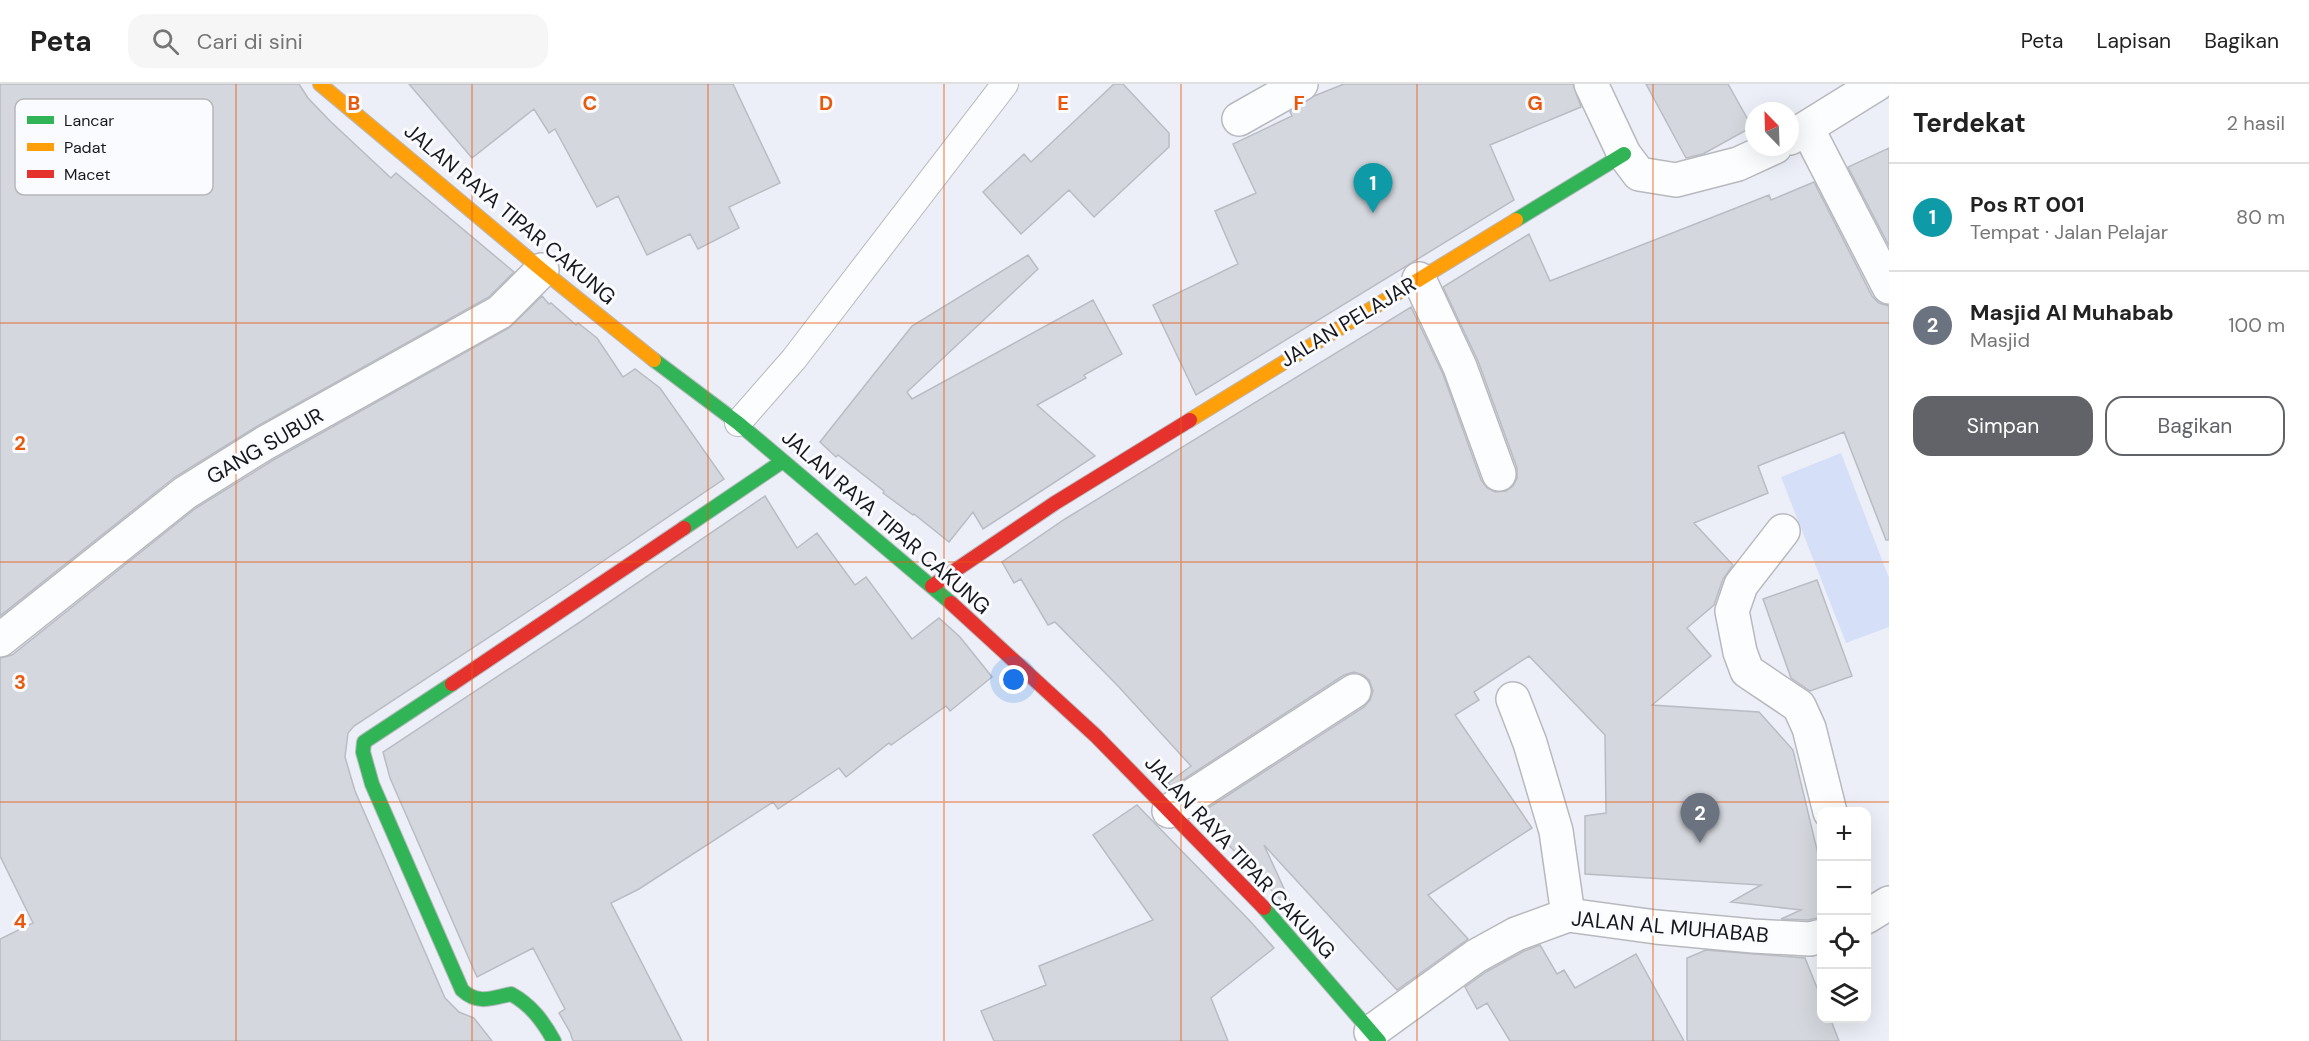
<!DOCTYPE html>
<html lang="id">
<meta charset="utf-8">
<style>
:root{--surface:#fff;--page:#f6f6f6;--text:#222;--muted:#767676;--line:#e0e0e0;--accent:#616369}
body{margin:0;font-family:"DM Sans",sans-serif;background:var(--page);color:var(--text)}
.controls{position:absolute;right:18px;bottom:18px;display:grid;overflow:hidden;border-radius:12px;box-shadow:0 6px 24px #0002}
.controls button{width:54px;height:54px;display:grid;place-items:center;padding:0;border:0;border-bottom:2px solid var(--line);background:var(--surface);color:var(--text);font:30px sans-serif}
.compass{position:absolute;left:1745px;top:18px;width:54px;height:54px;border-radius:50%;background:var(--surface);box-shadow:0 6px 24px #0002;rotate:337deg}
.you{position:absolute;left:1014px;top:596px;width:21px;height:21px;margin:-15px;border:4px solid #fff;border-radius:50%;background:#1a73e8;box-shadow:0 0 0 9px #1a73e833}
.badge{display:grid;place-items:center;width:39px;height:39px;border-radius:50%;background:var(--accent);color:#fff;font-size:20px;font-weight:700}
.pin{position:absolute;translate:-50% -50px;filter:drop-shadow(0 2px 3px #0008)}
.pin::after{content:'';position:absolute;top:32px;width:21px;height:18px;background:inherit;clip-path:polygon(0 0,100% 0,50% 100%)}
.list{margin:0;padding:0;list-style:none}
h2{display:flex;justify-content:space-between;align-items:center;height:78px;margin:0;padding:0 24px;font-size:26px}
h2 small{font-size:20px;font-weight:400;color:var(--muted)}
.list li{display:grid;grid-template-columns:39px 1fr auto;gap:18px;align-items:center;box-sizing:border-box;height:108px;padding:0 24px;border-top:2px solid var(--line)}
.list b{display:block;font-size:22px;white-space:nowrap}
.list p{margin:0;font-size:20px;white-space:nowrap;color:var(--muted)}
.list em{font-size:20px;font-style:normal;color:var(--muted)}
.actions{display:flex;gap:12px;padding:18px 24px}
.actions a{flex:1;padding:14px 0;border:2px solid var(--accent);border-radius:18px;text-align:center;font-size:21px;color:var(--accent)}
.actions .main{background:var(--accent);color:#fff}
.icon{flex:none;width:33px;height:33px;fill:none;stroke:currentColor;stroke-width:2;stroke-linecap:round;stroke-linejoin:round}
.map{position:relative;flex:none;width:1889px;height:957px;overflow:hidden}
header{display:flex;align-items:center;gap:36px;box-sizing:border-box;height:84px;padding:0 30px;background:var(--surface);border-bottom:2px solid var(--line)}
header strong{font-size:28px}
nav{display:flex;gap:33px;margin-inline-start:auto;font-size:21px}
.search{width:420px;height:54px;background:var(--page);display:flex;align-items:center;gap:15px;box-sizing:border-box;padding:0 21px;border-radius:18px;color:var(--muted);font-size:22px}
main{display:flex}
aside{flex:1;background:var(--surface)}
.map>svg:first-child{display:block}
</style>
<header>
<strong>Peta</strong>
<div class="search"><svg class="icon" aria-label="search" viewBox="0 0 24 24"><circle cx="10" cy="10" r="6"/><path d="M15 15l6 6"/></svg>Cari di sini</div>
<nav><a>Peta</a><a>Lapisan</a><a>Bagikan</a></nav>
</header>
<main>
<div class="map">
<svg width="1889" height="957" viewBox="0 0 1889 957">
<rect width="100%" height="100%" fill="#eceff7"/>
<!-- green -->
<path fill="#d5e0f8" d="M 1841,369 L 1889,494 L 1889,543 L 1846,559 L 1781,393 Z"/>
<!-- building -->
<path fill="#d4d7dd" stroke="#b9bcc3" stroke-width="1.5" d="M 0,0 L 299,0 L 308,14 L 330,37 L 391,94 L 396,89 L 514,188 L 489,213 L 256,343 L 175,393 L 0,532 Z
M 409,0 L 733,0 L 780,99 L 729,123 L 739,144 L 698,165 L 690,150 L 647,171 L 618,112 L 597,123 L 555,45 L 549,49 L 534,25 L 472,74 Z
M 1114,0 L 1123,0 L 1169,49 L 1169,63 L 1094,133 L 1069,106 L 1021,150 L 983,108 L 1024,70 L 1031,78 Z
M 1344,0 L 1573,0 L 1581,23 L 1490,61 L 1514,116 L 1196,311 L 1153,221 L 1238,180 L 1215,127 L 1256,109 L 1233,60 L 1292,32 L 1290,28 L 1314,12 Z
M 1646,0 L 1728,0 L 1752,43 L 1703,70 L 1686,74 Z
M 1889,64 L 1889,162 L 1848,83 Z
M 1814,98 L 1872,212 L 1879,219 L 1889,222 L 1889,456 L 1886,456 L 1844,348 L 1758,382 L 1768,409 L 1694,439 L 1733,481 L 1723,495 L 1714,521 L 1687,544 L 1711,572 L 1652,621 L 1759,628 L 1793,666 L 1818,770 L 1821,767 L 1821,829 L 1817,834 L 1808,836 L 1781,835 L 1801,826 L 1731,818 L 1761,801 L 1585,790 L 1585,732 L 1606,729 L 1605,651 L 1529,572 L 1474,608 L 1479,616 L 1455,631 L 1532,744 L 1428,811 L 1468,855 L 1397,906 L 1264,761 L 1297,833 L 1199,730 L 1364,623 L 1370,616 L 1373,607 L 1369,596 L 1363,591 L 1354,588 L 1344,591 L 1172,703 L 1168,699 L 1191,682 L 1118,602 L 1055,538 L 1048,541 L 1021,495 L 1014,499 L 1002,478 L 1065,435 L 1411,223 L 1443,290 L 1481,396 L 1487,404 L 1495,408 L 1506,407 L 1513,402 L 1517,394 L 1517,384 L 1478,277 L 1443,203 L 1529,150 L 1550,197 L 1769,111 L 1771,116 Z
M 1028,171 L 1038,185 L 907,308 L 912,315 L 1093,216 L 1122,270 L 1084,291 L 1086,294 L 1037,321 L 1095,372 L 983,445 L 973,428 L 949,458 L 914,430 L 913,431 L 883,409 L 884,407 L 838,371 L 836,373 L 820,358 L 912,242 Z
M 542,212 L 549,220 L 551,219 L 576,241 L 578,239 L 597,254 L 623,293 L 635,285 L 660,304 L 724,395 L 556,509 L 354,642 L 348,649 L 345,673 L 355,707 L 445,914 L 459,928 L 474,934 L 492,957 L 0,957 L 0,855 L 33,839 L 0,772 L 0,574 L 12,571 L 196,424 L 275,375 L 509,244 Z
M 765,412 L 797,464 L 817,449 L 855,501 L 866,493 L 912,555 L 939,534 L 960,553 L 992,593 L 950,627 L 946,622 L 891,661 L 889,659 L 846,693 L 839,684 L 778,725 L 773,718 L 639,805 L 611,819 L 682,957 L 573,957 L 570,948 L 559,929 L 565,925 L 533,864 L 477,893 L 390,694 L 383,668 L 577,540 Z
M 1817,496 L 1852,592 L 1810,607 L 1791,594 L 1763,515 Z
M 1137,721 L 1250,837 L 1274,864 L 1211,914 L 1228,957 L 994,957 L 981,927 L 1046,901 L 1039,882 L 1153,836 L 1093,751 Z
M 1540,861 L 1557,890 L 1564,886 L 1575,904 L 1636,870 L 1684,957 L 1510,957 L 1487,919 L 1477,925 L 1465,903 L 1486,888 L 1524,867 Z
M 1706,866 L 1805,874 L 1821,914 L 1821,934 L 1830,934 L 1839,957 L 1687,957 L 1687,874 Z"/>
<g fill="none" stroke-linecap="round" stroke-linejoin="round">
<defs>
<path id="lane" d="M 738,339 L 794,275 L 1005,0"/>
<path id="street" d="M 1591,0 L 1624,70 L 1639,90 L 1676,96 L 1738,80 L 1775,63
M 1239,35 L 1301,0
M 1807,44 L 1889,203
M 1790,54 L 1877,0
M 1419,195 L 1460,283 L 1499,390
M 1783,447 L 1741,501 L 1732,527 L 1740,568 L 1747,587 L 1799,622 L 1809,644 L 1830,728
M 0,556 L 185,409 L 265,359 L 500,228 L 542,186
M 1513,615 L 1530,659 L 1556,747 L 1568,831
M 1169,727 L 1354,607
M 1866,833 L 1889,819
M 1371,948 L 1476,872 L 1516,850 L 1568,831 L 1656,843 L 1753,852 L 1810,855 L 1822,852"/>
<path id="fast" d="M 1516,136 L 1624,70
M 654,276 L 738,339 L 951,519
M 684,444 L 783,377
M 452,600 L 364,658 L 363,668 L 372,700 L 462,906 C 478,921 492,914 511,910 C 531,921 543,937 554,957
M 1264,824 L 1379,957"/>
<path id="slow" d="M 320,0 L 542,186 L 654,276
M 1190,336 L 1516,136"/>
<path id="jam" d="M 932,502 L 1055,419 L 1190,336
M 951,519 L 1096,652 L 1264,824
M 452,600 L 684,444"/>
</defs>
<!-- lane casing -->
<use href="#lane" stroke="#b7b9bf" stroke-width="28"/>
<!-- street casing -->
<use href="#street" stroke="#b7b9bf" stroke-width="36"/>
<!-- fast casing -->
<use href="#fast" stroke="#b7b9bf" stroke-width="16"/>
<!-- slow casing -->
<use href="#slow" stroke="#b7b9bf" stroke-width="16"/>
<!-- jam casing -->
<use href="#jam" stroke="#b7b9bf" stroke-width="16"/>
<!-- lane -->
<use href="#lane" stroke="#fcfdfe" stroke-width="26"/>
<!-- street -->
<use href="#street" stroke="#fcfdfe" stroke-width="33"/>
<!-- fast -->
<use href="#fast" stroke="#30b455" stroke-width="14"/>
<!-- slow -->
<use href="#slow" stroke="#ff9f0a" stroke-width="14"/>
<!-- jam -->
<use href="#jam" stroke="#e5322d" stroke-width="14"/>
</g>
<!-- grid -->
<path fill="none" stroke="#e8590c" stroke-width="1.5" stroke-opacity="0.55" d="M 236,0 L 236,957M 472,0 L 472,957M 708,0 L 708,957M 944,0 L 944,957M 1181,0 L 1181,957M 1417,0 L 1417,957M 1653,0 L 1653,957M 0,239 L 1889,239M 0,478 L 1889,478M 0,718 L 1889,718"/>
<g text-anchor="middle" stroke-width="6" stroke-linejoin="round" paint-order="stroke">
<!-- street labels -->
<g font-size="21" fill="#16181d" stroke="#fafbfe">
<text transform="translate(510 130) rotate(40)" y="7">JALAN RAYA TIPAR CAKUNG</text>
<text transform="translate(1348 238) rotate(-31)" y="7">JALAN PELAJAR</text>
<text transform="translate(265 362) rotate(-30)" y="7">GANG SUBUR</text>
<text transform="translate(886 438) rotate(41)" y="7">JALAN RAYA TIPAR CAKUNG</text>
<text transform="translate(1240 773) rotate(47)" y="7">JALAN RAYA TIPAR CAKUNG</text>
<text transform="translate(1670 843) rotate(5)" y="7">JALAN AL MUHABAB</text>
</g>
</g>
<!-- legend -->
<rect x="15" y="15" width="198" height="96" rx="9" fill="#fafbfe" stroke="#b6b7ba" stroke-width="1.5"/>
<rect x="27" y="32" width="27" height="8" fill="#30b455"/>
<rect x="27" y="59" width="27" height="8" fill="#ff9f0a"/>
<rect x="27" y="86" width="27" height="8" fill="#e5322d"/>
<g font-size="16" fill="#16181d">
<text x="64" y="42">Lancar</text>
<text x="64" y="69">Padat</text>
<text x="64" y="96">Macet</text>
</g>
<g font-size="20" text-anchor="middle" font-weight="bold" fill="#e8590c" stroke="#fafbfe" stroke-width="6" stroke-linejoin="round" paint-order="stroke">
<text x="354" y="26">B</text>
<text x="590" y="26">C</text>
<text x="826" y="26">D</text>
<text x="1063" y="26">E</text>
<text x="1299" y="26">F</text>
<text x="1535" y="26">G</text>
<text x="20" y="366">2</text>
<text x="20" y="605">3</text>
<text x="20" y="844">4</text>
</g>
</svg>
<div class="controls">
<button>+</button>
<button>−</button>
<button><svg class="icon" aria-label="locate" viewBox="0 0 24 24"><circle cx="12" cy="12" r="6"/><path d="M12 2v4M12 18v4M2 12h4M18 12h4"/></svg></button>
<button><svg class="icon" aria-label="layers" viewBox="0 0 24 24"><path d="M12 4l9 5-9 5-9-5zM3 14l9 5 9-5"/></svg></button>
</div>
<svg class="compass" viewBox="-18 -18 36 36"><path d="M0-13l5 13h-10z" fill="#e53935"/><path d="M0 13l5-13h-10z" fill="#767676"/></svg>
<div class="you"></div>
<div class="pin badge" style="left:1373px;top:129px;background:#0f9aa8">1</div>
<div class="pin badge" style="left:1700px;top:759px;background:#6b7280">2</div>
</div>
<aside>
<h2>Terdekat<small>2 hasil</small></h2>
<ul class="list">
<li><span class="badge" style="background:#0f9aa8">1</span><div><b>Pos RT 001</b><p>Tempat · Jalan Pelajar</p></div><em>80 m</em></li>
<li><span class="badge" style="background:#6b7280">2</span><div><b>Masjid Al Muhabab</b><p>Masjid</p></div><em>100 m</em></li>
</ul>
<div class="actions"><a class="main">Simpan</a><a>Bagikan</a></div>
</aside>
</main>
